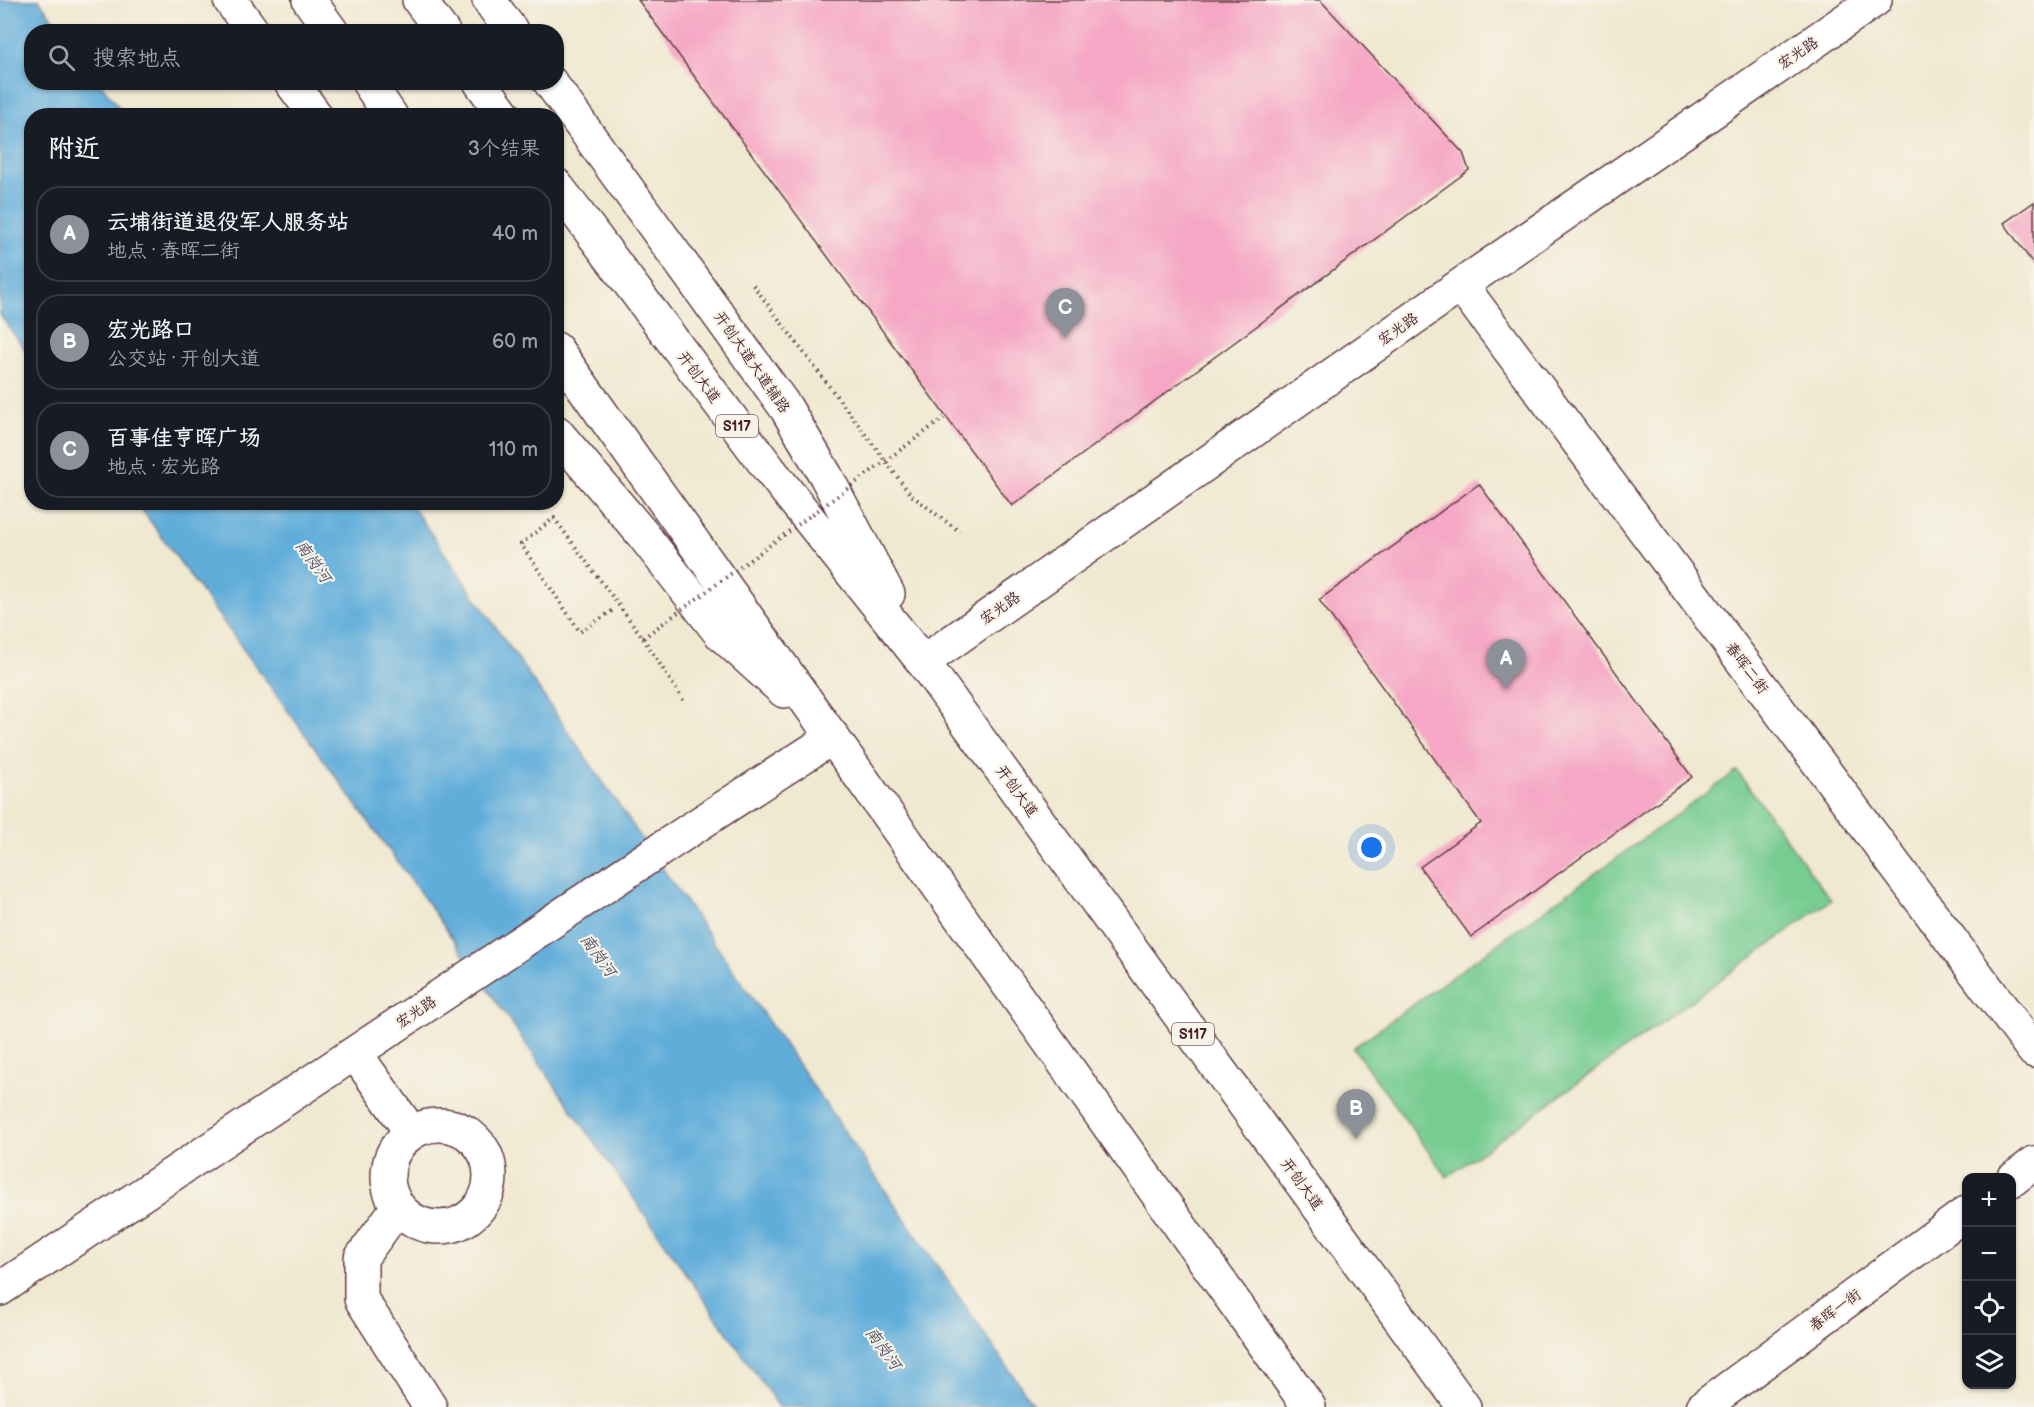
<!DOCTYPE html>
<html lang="zh">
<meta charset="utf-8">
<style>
:root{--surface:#171b24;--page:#242831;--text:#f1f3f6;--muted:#9ea1a6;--line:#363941;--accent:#8c9099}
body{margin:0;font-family:"Balsamiq Sans","LXGW WenKai TC",sans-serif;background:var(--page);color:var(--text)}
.controls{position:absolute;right:18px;bottom:18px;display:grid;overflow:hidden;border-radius:12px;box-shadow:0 2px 4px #0004}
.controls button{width:54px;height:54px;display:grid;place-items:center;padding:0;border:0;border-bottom:2px solid var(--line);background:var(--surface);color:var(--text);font:30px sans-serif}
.you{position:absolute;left:1372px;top:848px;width:21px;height:21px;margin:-15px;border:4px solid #fff;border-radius:50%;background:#1a73e8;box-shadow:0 0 0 9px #1a73e833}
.badge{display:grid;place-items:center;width:39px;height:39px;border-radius:50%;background:var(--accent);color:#fff;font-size:20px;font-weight:700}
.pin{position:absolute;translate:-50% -50px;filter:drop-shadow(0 2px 3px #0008)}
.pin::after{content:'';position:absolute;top:32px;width:21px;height:18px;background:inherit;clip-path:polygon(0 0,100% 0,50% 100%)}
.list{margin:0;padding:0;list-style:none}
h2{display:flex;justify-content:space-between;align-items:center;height:78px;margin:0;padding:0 24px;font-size:26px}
h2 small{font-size:20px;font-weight:400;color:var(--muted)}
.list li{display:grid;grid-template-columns:39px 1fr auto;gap:18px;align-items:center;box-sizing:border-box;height:96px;margin:0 12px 12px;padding:0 12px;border:2px solid var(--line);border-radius:24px}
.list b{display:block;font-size:22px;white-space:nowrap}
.list p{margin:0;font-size:20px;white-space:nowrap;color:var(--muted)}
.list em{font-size:20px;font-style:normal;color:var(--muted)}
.icon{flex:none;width:33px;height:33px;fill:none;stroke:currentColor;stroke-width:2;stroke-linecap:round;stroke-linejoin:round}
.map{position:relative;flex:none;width:2034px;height:1407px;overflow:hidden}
.search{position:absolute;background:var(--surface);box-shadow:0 2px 4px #0004;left:24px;top:24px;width:540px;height:66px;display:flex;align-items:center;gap:15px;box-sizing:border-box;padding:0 21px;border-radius:24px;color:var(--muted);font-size:22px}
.panel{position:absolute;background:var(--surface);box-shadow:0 2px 4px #0004;left:24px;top:108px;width:540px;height:402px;border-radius:24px}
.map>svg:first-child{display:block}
</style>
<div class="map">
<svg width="2034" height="1407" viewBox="0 0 2034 1407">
<rect width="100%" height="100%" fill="#f7f3e8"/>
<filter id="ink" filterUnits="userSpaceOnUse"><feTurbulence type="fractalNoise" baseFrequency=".0167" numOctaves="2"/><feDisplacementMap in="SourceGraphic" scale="12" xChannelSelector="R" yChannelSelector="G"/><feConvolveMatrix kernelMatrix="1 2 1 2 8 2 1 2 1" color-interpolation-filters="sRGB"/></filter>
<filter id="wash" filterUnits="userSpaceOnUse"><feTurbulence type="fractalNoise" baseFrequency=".008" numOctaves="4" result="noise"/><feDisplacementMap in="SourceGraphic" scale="24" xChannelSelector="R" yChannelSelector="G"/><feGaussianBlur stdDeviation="1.35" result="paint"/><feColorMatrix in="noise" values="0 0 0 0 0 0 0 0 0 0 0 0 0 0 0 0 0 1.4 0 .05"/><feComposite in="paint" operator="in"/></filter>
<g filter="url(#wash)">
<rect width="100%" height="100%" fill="#f0e9d1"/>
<!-- green -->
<path fill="#76cc91" stroke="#60765e" stroke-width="1.5" d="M 1737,771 L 1831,900 L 1447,1177 L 1353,1048 Z"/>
<!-- water -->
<path fill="#61adda" stroke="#566682" stroke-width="1.5" d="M 0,0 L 39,0 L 62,31 L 32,32 L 32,82 L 100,83 L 125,115 L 32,116 L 31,358 L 0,315 Z
M 137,503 L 410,503 L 1035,1407 L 779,1407 L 429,905 Z"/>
<g id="blocks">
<!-- building -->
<path fill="#f5a7c5" d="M 638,0 L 1320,0 L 1463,153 L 1469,170 L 1012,506 Z
M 2034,202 L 2034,265 L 2004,223 Z
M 1479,484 L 1692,777 L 1471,937 L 1420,867 L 1481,823 L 1319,600 Z"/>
</g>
</g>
<g filter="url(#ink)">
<use href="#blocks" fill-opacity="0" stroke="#633d44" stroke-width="1.5"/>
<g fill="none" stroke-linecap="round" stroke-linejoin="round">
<defs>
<path id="street" d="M 1461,285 L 2034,1051
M 923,662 L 1461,285 L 1875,0
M 355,1053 L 411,1132
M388 1176a51 51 0 1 1 102 0a51 51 0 1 1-102 0Z
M 2012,1180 L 2034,1163
M 398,1207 L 361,1258 L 361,1299 L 430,1407
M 0,1289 L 688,831 L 833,737
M 1703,1407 L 1966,1213"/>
<path id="primary" d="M 230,0 L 253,32
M 309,0 L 332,32
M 419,0 L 443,32
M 489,0 L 512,32
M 291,82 L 316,116
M 368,82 L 391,116
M 480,82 L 505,116
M 550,82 L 786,408 L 826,476 L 888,594
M 556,185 L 769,469 L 923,662 L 1464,1407
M 556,349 L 1309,1407
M 556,432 L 640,531 L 720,633 L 784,691"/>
</defs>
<!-- street casing -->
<use href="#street" stroke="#633d44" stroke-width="36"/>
<!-- primary casing -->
<use href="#primary" stroke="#633d44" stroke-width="36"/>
<!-- path -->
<path stroke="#633d44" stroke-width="4" stroke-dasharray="1.5 4.5" stroke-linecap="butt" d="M 753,285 L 911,495 L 960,532
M 612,611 L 580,632 L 521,544 L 554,518 L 643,638 L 683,700"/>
<!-- street -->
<use href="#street" stroke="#fff" stroke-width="33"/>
<!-- primary -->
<use href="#primary" stroke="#fff" stroke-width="33"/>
<!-- path-bridge -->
<path stroke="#633d44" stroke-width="4" stroke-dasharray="1.5 4.5" stroke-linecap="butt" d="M 643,638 L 944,418"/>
</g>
</g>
<g text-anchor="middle" stroke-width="4.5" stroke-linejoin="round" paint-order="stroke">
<!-- shield labels -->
<g fill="#f7f3e8" stroke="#7e5f64" stroke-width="1.5">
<rect x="716" y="415" width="42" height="22" rx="4.5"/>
<rect x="1172" y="1023" width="42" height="22" rx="4.5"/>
</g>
<g font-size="14" font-weight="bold" fill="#4a1f2b">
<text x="737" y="431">S117</text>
<text x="1193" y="1039">S117</text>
</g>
<!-- street labels -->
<g font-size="15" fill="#4a1f2b" stroke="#f7f3e8">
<text transform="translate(1798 53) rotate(-34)" y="5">宏光路</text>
<text transform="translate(1398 329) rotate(-35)" y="5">宏光路</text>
<text transform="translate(752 362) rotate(55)" y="5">开创大道大道辅路</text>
<text transform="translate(699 377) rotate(53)" y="5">开创大道</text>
<text transform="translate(1000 608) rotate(-35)" y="5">宏光路</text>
<text transform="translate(1747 668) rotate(53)" y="5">春晖二街</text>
<text transform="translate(1017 791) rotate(54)" y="5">开创大道</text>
<text transform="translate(416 1012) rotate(-34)" y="5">宏光路</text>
<text transform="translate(1302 1184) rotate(54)" y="5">开创大道</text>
<text transform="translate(1835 1310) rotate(-36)" y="5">春晖一街</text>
</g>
<!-- water labels -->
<g font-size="16" font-style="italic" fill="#525168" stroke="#f7f3e8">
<text transform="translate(314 561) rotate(54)" y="6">南岗河</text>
<text transform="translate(599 955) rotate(54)" y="6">南岗河</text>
<text transform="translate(884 1348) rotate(54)" y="6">南岗河</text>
</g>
</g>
</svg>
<div class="controls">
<button>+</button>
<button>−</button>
<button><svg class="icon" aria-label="locate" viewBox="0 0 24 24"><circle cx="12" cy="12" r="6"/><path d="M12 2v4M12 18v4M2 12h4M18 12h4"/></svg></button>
<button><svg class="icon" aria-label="layers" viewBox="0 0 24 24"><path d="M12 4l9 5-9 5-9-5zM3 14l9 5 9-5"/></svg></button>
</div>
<div class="you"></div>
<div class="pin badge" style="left:1506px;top:689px">A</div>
<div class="pin badge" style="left:1356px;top:1139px">B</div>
<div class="pin badge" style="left:1065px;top:338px">C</div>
<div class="search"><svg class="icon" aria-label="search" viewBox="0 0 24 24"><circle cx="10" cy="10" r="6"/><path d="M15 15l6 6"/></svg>搜索地点</div>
<section class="panel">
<h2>附近<small>3个结果</small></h2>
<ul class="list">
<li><span class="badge">A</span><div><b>云埔街道退役军人服务站</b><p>地点 · 春晖二街</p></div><em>40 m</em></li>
<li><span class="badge">B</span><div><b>宏光路口</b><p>公交站 · 开创大道</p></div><em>60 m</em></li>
<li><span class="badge">C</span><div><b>百事佳亨晖广场</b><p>地点 · 宏光路</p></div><em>110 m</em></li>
</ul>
</section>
</div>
